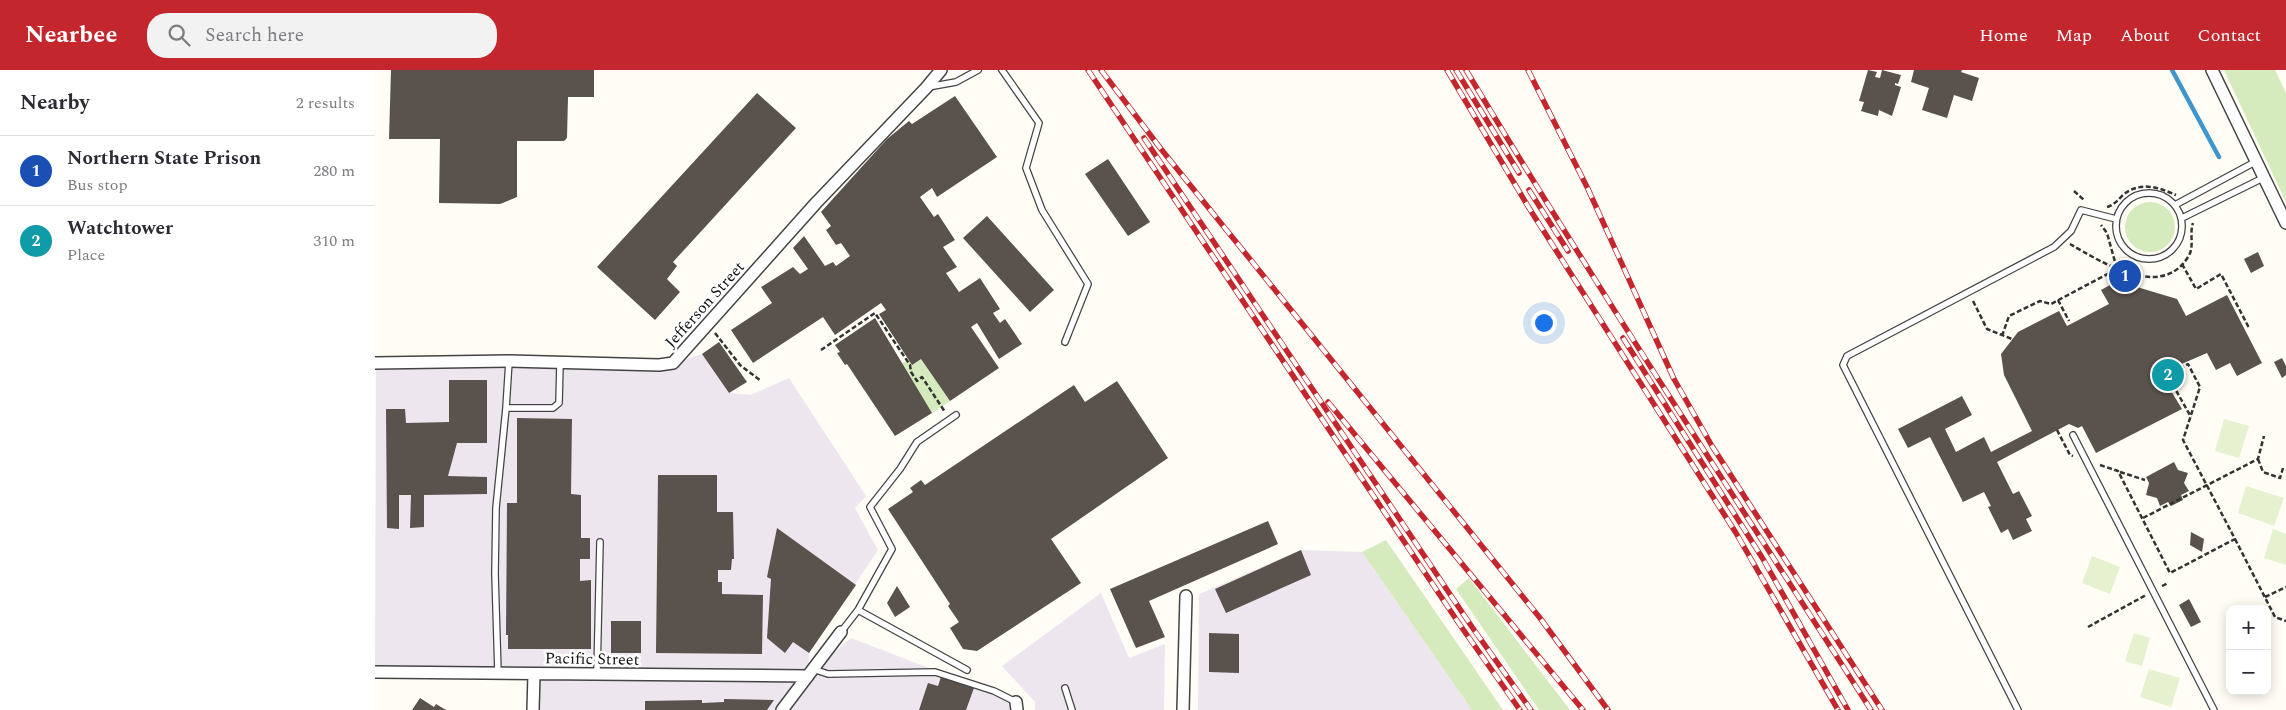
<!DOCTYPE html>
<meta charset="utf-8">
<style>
:root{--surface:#fff;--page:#f2f2f3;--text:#2b2b33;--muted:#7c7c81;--line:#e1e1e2;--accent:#c4262e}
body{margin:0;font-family:Spectral,serif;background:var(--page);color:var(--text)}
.controls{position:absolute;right:15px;bottom:15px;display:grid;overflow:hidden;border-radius:10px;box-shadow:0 2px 12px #0003}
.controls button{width:45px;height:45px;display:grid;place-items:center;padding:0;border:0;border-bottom:1px solid var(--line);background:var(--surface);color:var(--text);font:25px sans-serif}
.you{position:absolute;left:1168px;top:252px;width:18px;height:18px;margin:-12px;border:4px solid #fff;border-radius:50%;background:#1a73e8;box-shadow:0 0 0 8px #1a73e833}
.badge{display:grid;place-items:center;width:32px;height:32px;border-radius:50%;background:var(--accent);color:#fff;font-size:16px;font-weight:700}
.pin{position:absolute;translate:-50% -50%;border:2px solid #fff;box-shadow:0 1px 5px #0006}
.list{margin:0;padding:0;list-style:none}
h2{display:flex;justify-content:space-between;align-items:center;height:65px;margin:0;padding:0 20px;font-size:21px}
h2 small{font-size:16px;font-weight:400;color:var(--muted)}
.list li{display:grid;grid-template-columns:32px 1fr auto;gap:15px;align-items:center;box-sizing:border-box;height:70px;padding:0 20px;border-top:1px solid var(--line)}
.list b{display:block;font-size:19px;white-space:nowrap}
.list p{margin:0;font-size:16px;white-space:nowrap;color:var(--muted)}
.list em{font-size:16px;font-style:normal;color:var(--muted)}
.icon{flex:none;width:28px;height:28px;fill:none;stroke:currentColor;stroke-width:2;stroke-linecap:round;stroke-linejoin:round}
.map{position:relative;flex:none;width:1911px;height:640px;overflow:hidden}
header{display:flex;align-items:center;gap:30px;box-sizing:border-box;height:70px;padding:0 25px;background:var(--accent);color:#fff}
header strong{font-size:24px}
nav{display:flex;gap:28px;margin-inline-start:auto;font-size:18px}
.search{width:350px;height:45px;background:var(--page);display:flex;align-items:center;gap:12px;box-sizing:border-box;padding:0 18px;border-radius:20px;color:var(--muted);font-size:19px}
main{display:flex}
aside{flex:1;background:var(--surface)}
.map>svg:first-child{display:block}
</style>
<header>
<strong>Nearbee</strong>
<div class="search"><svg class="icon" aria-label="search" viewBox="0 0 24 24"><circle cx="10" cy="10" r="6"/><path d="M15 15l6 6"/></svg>Search here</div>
<nav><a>Home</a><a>Map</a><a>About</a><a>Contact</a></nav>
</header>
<main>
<aside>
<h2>Nearby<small>2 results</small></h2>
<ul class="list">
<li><span class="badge" style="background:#1a4fb4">1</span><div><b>Northern State Prison</b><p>Bus stop</p></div><em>280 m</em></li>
<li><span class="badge" style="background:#0f9aa8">2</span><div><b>Watchtower</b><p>Place</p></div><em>310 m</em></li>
</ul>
</aside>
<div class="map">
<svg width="1911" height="640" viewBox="0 0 1911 640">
<rect width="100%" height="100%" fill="#fffdf5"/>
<!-- industrial -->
<path fill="#eee6ef" d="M 327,284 L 354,323 L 376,325 L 414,308 L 491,426 L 480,438 L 503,480 L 434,583 L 433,605 L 476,568 L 645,633 L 645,640 L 158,640 L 159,604 L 0,602 L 1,293 L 298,293 Z
M 926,480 L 987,482 L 1097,640 L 823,640 L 824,524 Z
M 726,523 L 754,588 L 790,574 L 789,640 L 660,640 L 660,632 L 627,596 Z"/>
<!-- green -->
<path fill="#d5ebbd" d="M 1849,0 L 1900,0 L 1911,23 L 1911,132 Z
M1750 157a25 25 0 1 1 50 0a25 25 0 1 1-50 0Z
M 534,289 L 538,294 L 546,289 L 575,331 L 557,343 L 526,294 Z
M 1011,470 L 1128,640 L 1097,640 L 987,482 Z
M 1094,508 L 1195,640 L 1164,640 L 1081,519 Z"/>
<!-- pitch -->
<path fill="#e6f2cf" d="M 1849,349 L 1874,356 L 1864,388 L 1840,381 Z
M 1871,416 L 1909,428 L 1899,456 L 1863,443 Z
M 1898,459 L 1911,464 L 1911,495 L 1889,488 Z
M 1717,486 L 1745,497 L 1735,524 L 1707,513 Z
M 1759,563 L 1775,568 L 1767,596 L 1750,591 Z
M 1774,599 L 1805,608 L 1796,637 L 1765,627 Z"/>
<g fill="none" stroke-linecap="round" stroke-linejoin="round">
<!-- stream -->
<path stroke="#3f96cf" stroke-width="4.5" d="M 1797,0 L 1844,87"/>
</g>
<!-- building -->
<path fill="#5a524d" d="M 16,0 L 219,0 L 219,27 L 193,27 L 192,68 L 189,71 L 142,71 L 142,127 L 125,134 L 64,133 L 65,69 L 14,69 Z
M 1493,0 L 1502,2 L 1500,7 L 1505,8 L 1507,0 L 1526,5 L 1523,14 L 1520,13 L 1520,15 L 1526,17 L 1517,46 L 1504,40 L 1503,46 L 1486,41 L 1489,32 L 1484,31 Z
M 1539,0 L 1587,0 L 1586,2 L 1604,8 L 1597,31 L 1579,25 L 1572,48 L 1547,40 L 1554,18 L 1536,12 Z
M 382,23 L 421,58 L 298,192 L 302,196 L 292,209 L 305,222 L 280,250 L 222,197 Z
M 580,26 L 622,87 L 562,127 L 557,118 L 545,127 L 559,147 L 563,144 L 580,170 L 568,177 L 582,197 L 571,203 L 584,222 L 605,208 L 625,239 L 618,243 L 625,253 L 630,249 L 647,274 L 624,289 L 602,253 L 596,257 L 624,298 L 575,331 L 546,289 L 537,295 L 504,244 L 511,240 L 506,233 L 460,265 L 448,247 L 378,293 L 356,260 L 397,233 L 386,217 L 418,197 L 425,204 L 433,199 L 418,178 L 429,166 L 450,196 L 458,192 L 461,196 L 475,186 L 466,173 L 461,175 L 451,160 L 456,156 L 446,142 L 512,69 L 534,51 L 537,54 Z
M 733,89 L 775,152 L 753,166 L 710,104 Z
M 612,146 L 679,220 L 655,242 L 588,168 Z
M 1883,182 L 1889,196 L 1876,203 L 1869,189 Z
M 1742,211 L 1802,229 L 1811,246 L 1852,225 L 1887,293 L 1862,306 L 1855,293 L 1841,300 L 1832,283 L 1795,299 L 1799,306 L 1790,311 L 1807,339 L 1721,383 L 1707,356 L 1703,358 L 1694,354 L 1622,392 L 1638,424 L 1644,421 L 1657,446 L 1651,449 L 1657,461 L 1638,470 L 1633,459 L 1626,463 L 1613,437 L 1616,436 L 1609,422 L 1588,432 L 1555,367 L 1533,378 L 1523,359 L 1587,326 L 1597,345 L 1570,359 L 1581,382 L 1609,367 L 1616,382 L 1657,361 L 1629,305 L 1626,284 L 1643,262 L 1684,241 L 1692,256 L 1734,234 L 1726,220 Z
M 500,248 L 557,343 L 520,366 L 472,294 L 470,295 L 462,283 L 465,282 L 460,275 Z
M 344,272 L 372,312 L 354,323 L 327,284 Z
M 1907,288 L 1911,296 L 1911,305 L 1907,308 L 1899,292 Z
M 74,310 L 112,310 L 112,373 L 82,373 L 73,406 L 112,407 L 112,424 L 49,425 L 49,457 L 35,458 L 36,425 L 24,425 L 24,459 L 12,458 L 11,339 L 30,339 L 31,353 L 74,352 Z
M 742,311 L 793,388 L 676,469 L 706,513 L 602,581 L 588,579 L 575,558 L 584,552 L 573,536 L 575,534 L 513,439 L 538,422 L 535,418 L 546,410 L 550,415 L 699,315 L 710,332 Z
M 142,348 L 197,349 L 196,424 L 206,425 L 206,468 L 215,468 L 215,489 L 205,489 L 205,511 L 216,510 L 216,579 L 133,579 L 133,565 L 131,565 L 132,433 L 142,433 Z
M 1799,392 L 1803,400 L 1813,403 L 1809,413 L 1814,421 L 1806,425 L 1808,430 L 1796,436 L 1793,432 L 1785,436 L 1782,428 L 1771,425 L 1774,413 L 1771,407 Z
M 283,405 L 342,405 L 342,442 L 358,442 L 359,489 L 357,489 L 356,500 L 343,500 L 343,512 L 347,512 L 347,524 L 388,525 L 387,584 L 281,583 Z
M 893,451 L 903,474 L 774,531 L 790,567 L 761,578 L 735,519 Z
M 402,458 L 481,515 L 434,583 L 418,572 L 410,583 L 392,568 L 396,509 L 392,507 Z
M 1816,462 L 1829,469 L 1827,482 L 1815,475 Z
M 926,480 L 936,505 L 851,543 L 840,519 Z
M 522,516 L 535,537 L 520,547 L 512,533 Z
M 1814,529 L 1826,552 L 1816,557 L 1804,535 Z
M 236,551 L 266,551 L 266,583 L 236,583 Z
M 834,563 L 864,564 L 864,603 L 834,602 Z
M 566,607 L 599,618 L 591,640 L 544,640 L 553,613 L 563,616 Z
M 45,628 L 59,637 L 61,634 L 71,640 L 37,640 Z
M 349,629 L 399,630 L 392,640 L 270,640 L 270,631 L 327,630 L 327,633 L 349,632 Z"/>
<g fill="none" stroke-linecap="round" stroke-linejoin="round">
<defs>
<path id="lane" d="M 627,0 L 664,53 L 651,98 L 667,140 L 713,214 L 690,272
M 553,17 L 581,12 L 603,0
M1741 156a33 33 0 1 1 66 0a33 33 0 1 1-66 0Z
M 1800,135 L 1880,92
M 1807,148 L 1888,108
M 134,291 L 131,338 L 178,338 L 184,333 L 185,293
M 1698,365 L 1839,640
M 483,540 L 592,600
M 466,562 L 483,540 L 517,479 L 495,437 L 525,399 L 542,372 L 581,345
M 438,599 L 453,604 L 560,602 L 619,621 L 641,632
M 123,603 L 120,504 L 121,438 L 131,338
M 222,604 L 225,472
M 690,618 L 697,640
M 1643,640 L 1468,295 L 1472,286 L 1679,177 L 1696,161 L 1706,140 L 1741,149"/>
<path id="street" d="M 1837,0 L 1911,153
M 0,293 L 134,291 L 284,295 L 298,293 L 441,133 L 551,18 L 566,0
M 0,602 L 433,606
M 641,632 L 642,640
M 158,640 L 159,604
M 407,640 L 466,562
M 808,640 L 811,526"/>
</defs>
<!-- lane casing -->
<use href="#lane" stroke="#444" stroke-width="8"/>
<!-- street casing -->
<use href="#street" stroke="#444" stroke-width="14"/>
<!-- path -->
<path stroke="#333" stroke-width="2.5" stroke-dasharray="5 2.5" stroke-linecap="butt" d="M 1699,121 L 1710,131
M 1732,137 C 1739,135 1743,130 1748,125 C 1765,111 1783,117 1801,125
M 1695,174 C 1725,191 1786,231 1813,187 C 1820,177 1814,164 1818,153
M 1807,194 L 1821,219 L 1846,204 L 1873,256 L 1870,257
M 1683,230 L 1694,251
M 1598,231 L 1612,259 L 1637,269
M 340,263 L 365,295 L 385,310
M 1627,266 L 1634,246 L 1665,231 L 1676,234 L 1742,199 L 1732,163 L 1726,155
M 446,280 L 500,243 L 535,295 L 536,302 L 542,311 L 547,307 L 570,342
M 1682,360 L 1695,385 L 1698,386
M 1883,389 L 1888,402 L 1905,408 L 1908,398
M 1725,395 L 1743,401 L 1795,503 L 1860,469 L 1808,370 L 1825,317 L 1813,294 L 1801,301 L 1798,315 L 1816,347
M 1745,402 L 1770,410
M 1768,448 L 1883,389 L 1889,366
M 1860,469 L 1900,547 L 1911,551
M 1787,516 L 1793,513
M 1890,527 L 1911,517
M 1713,557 L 1771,525"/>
<!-- lane -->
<use href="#lane" stroke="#fff" stroke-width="5.5"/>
<!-- street -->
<use href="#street" stroke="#fff" stroke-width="11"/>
<defs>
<path id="rail" d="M 713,0 L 1085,555 L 1145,640
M 726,0 L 786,79 L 1165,548 L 1233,640
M 1072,0 L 1154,138 L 1361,463 L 1463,640
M 1081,0 L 1144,103
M 1091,0 C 1221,217 1360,427 1496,640
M 1153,0 L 1213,119 L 1299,309 L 1337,376 L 1507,640
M 769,68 L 1097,557 L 1156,640
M 1154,120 L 1193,181
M 1248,268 L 1388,489 L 1473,640
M 953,332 L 1208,640"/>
</defs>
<!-- rail casing -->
<use href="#rail" stroke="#c4262e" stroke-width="5.5"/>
<!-- rail -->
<use href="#rail" stroke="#fff" stroke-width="4" stroke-dasharray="11" stroke-linecap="butt"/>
</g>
<g text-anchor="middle" stroke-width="5" stroke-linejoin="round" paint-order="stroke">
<!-- street labels -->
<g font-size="16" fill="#111" stroke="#fff">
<text transform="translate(329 234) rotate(-48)" y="6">Jefferson Street</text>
<text transform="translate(217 588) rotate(1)" y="6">Pacific Street</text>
</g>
</g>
</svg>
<div class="controls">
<button>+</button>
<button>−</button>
</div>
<div class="you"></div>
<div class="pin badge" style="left:1750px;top:206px;background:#1a4fb4">1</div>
<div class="pin badge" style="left:1793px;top:305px;background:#0f9aa8">2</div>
</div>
</main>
